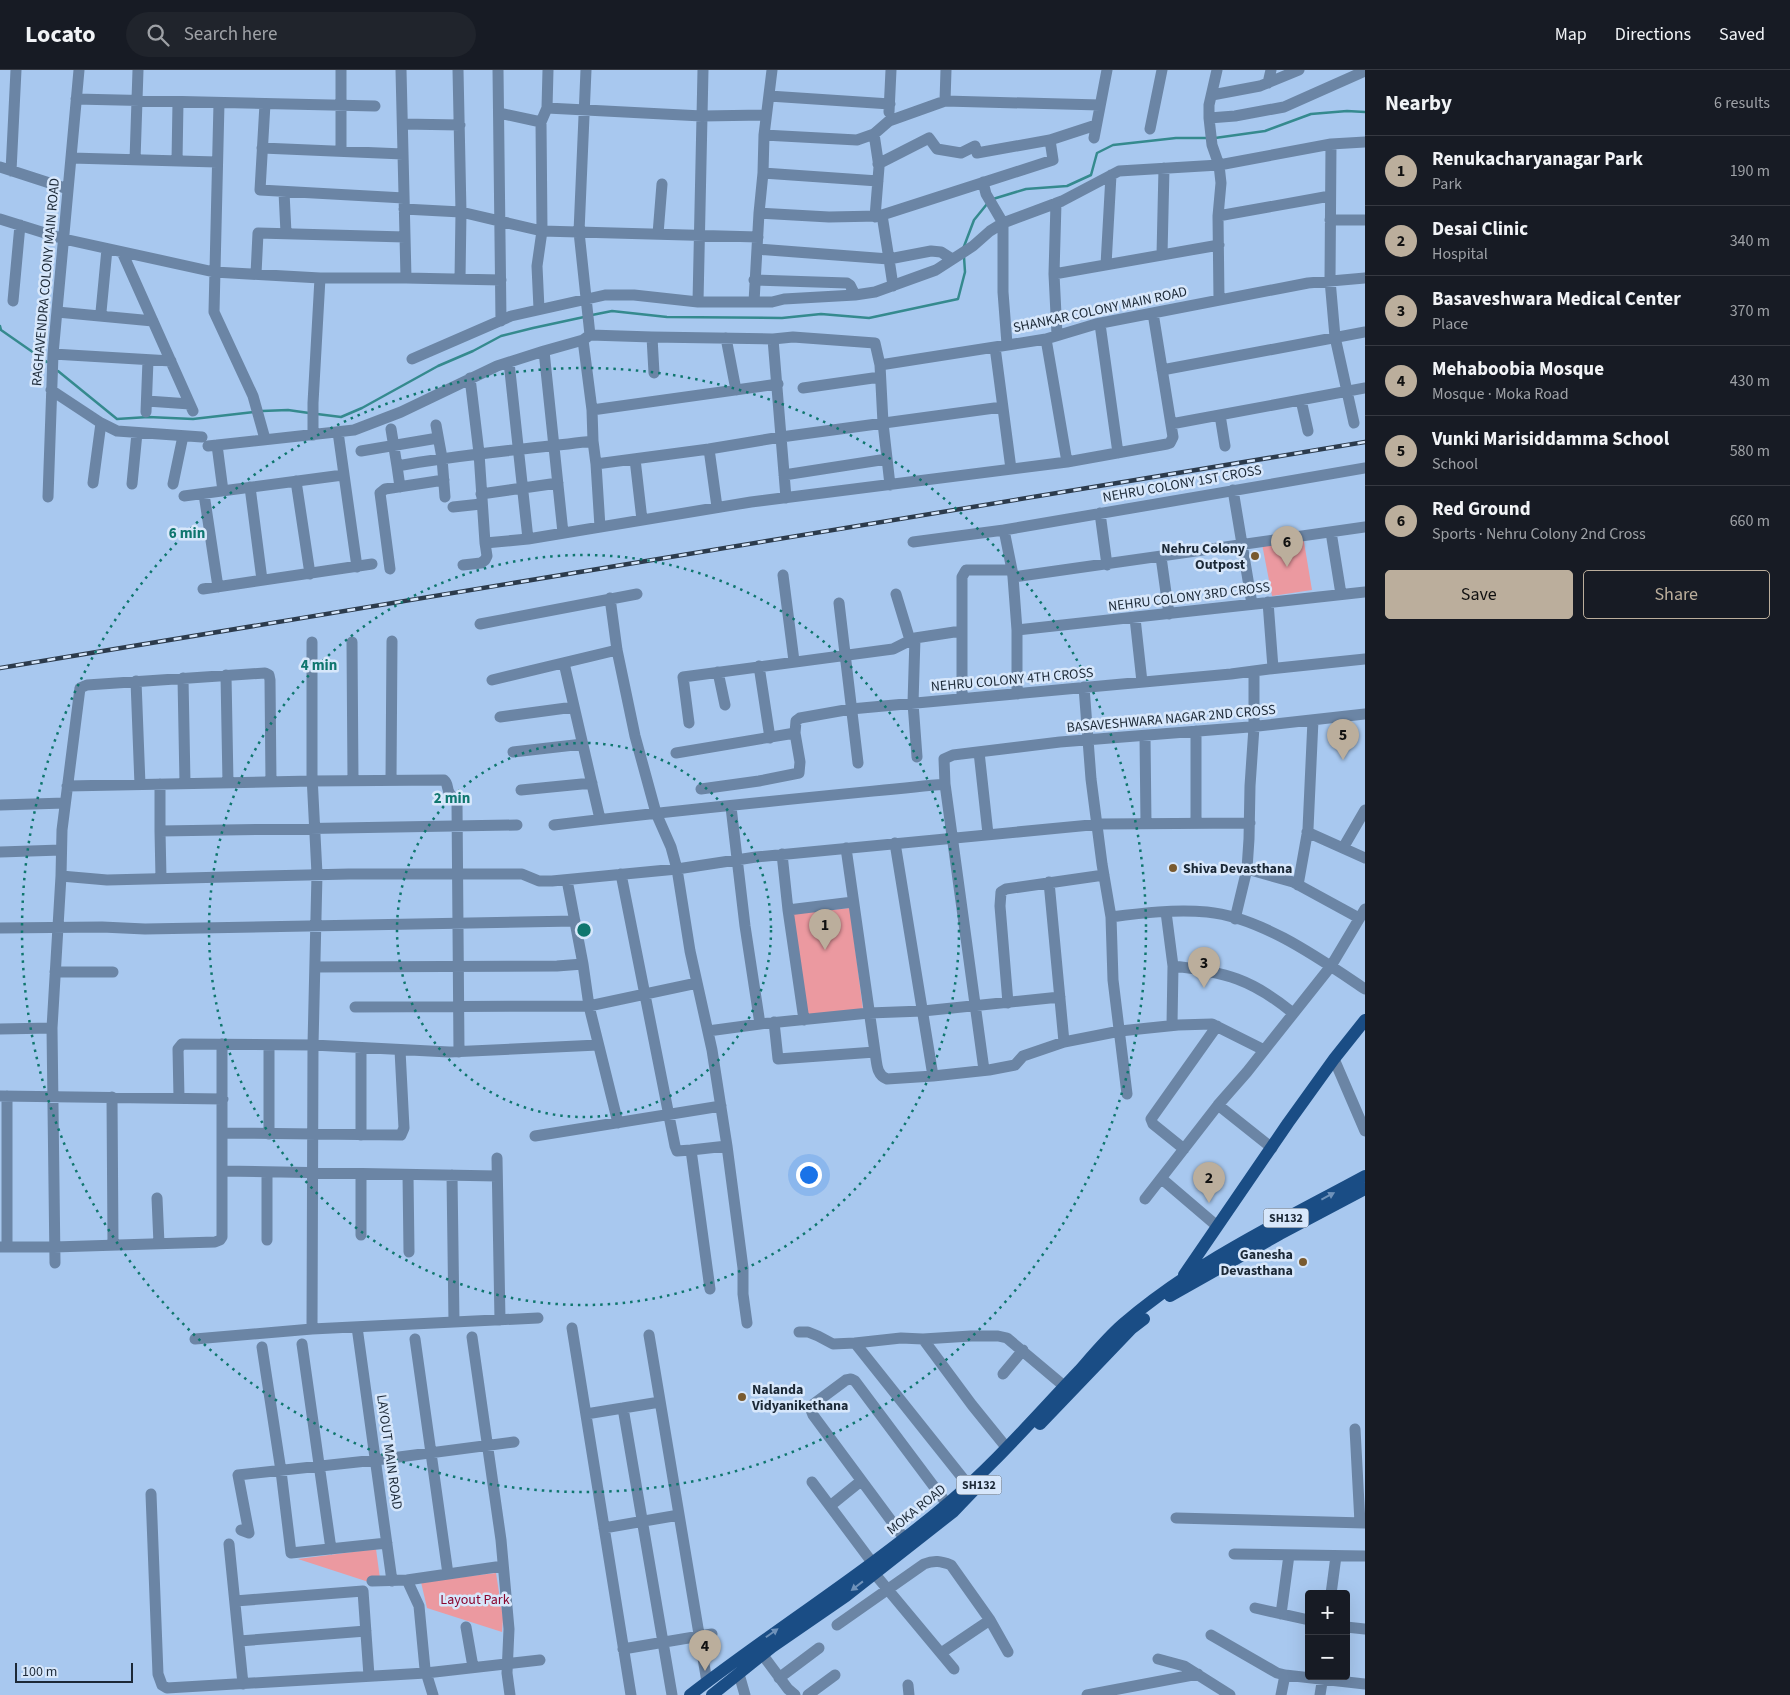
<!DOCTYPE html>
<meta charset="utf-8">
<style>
:root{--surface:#171b24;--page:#20242c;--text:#f1f3f6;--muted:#9ea1a6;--line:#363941;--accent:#bbae9c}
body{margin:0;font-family:"Source Sans 3",sans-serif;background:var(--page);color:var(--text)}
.controls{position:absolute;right:15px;bottom:15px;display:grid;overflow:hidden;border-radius:5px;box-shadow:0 5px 20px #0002}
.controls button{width:45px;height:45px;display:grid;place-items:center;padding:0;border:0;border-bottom:1px solid var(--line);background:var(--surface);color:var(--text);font:25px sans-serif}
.scale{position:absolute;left:15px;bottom:12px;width:118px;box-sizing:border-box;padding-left:5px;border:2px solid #1c2937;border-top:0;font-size:14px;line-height:18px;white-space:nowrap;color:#1c2937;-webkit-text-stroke:4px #d7e7fb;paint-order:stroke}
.you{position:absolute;left:808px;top:1104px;width:18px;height:18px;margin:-12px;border:4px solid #fff;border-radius:50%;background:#1a73e8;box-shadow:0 0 0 8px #1a73e833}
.badge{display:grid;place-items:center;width:32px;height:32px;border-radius:50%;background:var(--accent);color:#111;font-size:16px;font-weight:700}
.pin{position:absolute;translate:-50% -41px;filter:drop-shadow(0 1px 2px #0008)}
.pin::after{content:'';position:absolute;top:26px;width:18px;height:15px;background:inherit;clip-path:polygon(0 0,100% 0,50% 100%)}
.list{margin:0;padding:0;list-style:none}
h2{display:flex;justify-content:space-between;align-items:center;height:65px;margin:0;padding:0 20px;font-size:21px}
h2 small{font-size:16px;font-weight:400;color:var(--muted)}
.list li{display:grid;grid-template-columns:32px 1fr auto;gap:15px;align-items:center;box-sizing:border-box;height:70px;padding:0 20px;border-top:1px solid var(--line)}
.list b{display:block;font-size:19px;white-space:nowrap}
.list p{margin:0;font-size:16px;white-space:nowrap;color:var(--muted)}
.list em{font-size:16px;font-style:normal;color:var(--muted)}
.actions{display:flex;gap:10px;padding:15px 20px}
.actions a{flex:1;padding:11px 0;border:1px solid var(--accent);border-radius:5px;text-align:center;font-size:18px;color:var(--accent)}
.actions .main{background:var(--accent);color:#111}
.icon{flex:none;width:28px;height:28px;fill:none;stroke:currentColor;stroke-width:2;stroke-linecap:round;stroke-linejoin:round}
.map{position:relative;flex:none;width:1365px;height:1625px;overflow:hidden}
header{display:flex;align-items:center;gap:30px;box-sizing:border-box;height:70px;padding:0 25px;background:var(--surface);border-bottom:1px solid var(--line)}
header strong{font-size:24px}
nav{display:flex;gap:28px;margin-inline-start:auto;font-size:18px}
.search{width:350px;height:45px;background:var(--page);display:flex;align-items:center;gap:12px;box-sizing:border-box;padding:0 18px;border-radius:28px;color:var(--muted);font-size:19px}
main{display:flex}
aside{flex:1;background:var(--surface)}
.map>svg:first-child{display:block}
</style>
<header>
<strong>Locato</strong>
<div class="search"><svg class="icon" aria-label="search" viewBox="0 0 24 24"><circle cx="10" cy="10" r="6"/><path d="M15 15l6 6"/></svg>Search here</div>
<nav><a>Map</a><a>Directions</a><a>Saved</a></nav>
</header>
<main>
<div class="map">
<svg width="1365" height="1625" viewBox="0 0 1365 1625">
<rect width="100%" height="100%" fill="#a8c8ef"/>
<!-- green -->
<path fill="#eb99a0" d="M 1303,466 L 1312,520 L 1272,526 L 1262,474 Z
M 850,838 L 863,940 L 803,945 L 791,844 Z
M 376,1479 L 381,1516 L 298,1489 Z
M 496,1503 L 503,1548 L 502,1562 L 427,1538 L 421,1512 Z"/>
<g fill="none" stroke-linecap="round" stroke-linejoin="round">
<!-- stream -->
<path stroke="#358a8e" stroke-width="2.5" d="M 1215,68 L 1265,61 L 1311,44 L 1347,41 L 1365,42
M 993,129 L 1026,119 L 1067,116 L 1091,105 L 1097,83 L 1113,75 L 1176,68 L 1207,68
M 963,179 L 974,150 L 987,134
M 592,245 L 612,241 L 667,247 L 782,248 L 821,244 L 869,248 L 958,229 L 965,202 L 964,187
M 0,256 L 1,260 L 47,292
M 58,301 L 117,349 L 148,347 L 193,349 L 254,342
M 262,341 L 288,340 L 309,343
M 317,344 L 341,347 L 362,338 L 438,296 L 473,281 L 501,266 L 533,258 L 584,247"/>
<!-- minor -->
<path stroke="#6b85a5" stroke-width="11" d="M 401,0 L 406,208
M 458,0 L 461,142 L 460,209
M 498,0 L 501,251
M 586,0 L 579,162 L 590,265
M 1268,13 L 1271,0
M 1212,25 L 1260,16 L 1299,0
M 769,26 L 890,34
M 76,29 L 375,36
M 945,31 L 946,0
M 219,33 L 214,242 L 253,326 L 265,369
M 265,34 L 260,120 L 404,128
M 547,38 L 548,0
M 889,42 L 891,0
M 499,43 L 541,52 L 547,38 L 702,46 L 766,45
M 1209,48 L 1209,35 L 1217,0
M 403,54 L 460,55
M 1150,59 L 1162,0
M 874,64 L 879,97 L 875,147
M 764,65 L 857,70 L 874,64 L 889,51 L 945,31 L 1100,35
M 1094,68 L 1107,0
M 1331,74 L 1330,210 L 1335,267 L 1354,353
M 262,78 L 403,84
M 341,81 L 341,0
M 71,88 L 217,92
M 135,90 L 138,0
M 177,91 L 178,32
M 878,94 L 929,68 L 937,79 L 961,83 L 975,76 L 977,83 L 1050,70
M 0,97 L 68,119
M 11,101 L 16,0
M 763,103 L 878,111
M 983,112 L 986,124 L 1003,153 L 1003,222 L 1007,274
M 284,122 L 286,163
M 1056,133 L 1054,204 L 1219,175
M 404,139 L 461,142 L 542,161 L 758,167
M 759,143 L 829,147 L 879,146 L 1053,90 L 1050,70 L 1096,55
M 1218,146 L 1330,126
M 0,149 L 64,169 L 214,202 L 320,208 L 406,208 L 501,210
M 1330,150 L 1365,150
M 658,164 L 662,114
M 757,179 L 889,189 L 882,145
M 122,182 L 193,341
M 1162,185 L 1164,98
M 1106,195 L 1111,105
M 256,204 L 258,163 L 405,167
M 1054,204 L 1057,265
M 754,210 L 847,213 L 850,215 L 855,225
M 893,216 L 889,189 L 931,181 L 941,182 L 952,189
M 1219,230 L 1218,146 L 1221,113 L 1219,95 L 1212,75 L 1209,48 L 1235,46 L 1284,37 L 1365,1
M 13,231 L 20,155
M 698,232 L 703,0
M 754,232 L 759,143 L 763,103 L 764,65 L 772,0
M 539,239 L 537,196 L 542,161 L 541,52
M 57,242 L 153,251
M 104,246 L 101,242 L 107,179
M 1100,254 L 1118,383
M 652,267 L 654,303
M 726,268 L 736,320
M 773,269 L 786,428
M 1046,269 L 1067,392
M 583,270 L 592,340 L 593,371
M 995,277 L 1011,399
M 53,284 L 171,291
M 412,289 L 511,246 L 605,225 L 634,225 L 698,232 L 772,232 L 784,229 L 855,225 L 875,222 L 936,200 L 973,176 L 990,161 L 1003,153 L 1062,131 L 1119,101 L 1219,95 L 1331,74 L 1365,72
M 509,292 L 528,469
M 1162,300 L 1365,262
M 470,308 L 479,383 L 485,473
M 803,318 L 880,307
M 51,320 L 101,353 L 117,361 L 202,367
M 1301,330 L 1308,361
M 147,331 L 190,334
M 592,340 L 778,314
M 146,342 L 148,290
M 1220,345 L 1225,376
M 1171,354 L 1365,318
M 436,355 L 442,388 L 445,427
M 391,359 L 397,396
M 338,362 L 357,497
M 313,365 L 313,333 L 320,208
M 217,375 L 223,421
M 208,376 L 354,360 L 401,342 L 497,296 L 544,281
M 709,379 L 717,437
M 361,381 L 438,368
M 635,389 L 642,450
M 596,394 L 600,457
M 784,405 L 887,389
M 296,411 L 310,504
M 93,413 L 101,353
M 132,414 L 137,363
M 173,414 L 183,366
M 890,415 L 883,353 L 880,295 L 1046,269 L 1096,254 L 1308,213 L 1365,208
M 250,417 L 262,510
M 400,417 L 397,396 C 462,384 528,379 593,371 L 596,394 L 709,379 L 781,367 L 1002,337
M 1233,420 L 1252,534
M 204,424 L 218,517
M 481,424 L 558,413
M 184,426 L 343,405
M 48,427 L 53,284 L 79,0
M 453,437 L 481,434
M 1100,443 L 1107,495
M 1004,460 L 1012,500
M 1331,462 L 1341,524
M 563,463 L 544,281 L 583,270 L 590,265 L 652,267 L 773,269 L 793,267 L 875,273 L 880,295
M 913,472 L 1004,460 L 1365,398
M 1161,487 L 1169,544
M 463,495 L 481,493 L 485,490 L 487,486 L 485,473 L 528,469 L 751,432 L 1067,392 L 1167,374 L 1170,373 L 1173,367 L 1153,243
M 390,499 L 380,423 L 385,419 L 444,410
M 783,505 L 794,591
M 1013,507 L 1017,560 L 1017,624
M 203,519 L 372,494
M 896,524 L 910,570
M 610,528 L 617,580 L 635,666 L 656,743 L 671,777 L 677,799 L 690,881 L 712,980 L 727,1076 L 743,1198 L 743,1224 L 747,1253
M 1268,532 L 1273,598
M 839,533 L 858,693
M 1135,548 L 1142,612
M 480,554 L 637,524
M 1017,560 L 1365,522
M 915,568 L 913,633 L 917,687
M 312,572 L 312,706 L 317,804 L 313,975 L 312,1259
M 352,572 L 353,710
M 564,593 L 600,749
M 759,596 L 770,668
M 718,602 L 725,635
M 226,605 L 228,713
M 183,608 L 185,713
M 492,610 L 617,580
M 136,611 L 140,715
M 1084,617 L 1091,709 L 1102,794 L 1111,847 L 1113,910 L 1127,1024
M 962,627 L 962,507 L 966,500 L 1012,500 L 1013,507 L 1365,457
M 500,647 L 574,637
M 689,653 L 683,607 L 893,579 L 915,568 L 961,561
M 1145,666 L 1146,753
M 513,682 L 583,674
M 979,682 L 988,764
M 676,683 L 795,663 L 796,651 L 800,648 L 851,639 L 1231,604 L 1269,599 L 1365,589
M 391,710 L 392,571
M 160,714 L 160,761 L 517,755
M 67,716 L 312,711 L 444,710 C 449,714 446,719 450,724 C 453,728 455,728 457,733 L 459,982
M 701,719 L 759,711 L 799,703 L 800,692 L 795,663
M 521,720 L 592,713
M 0,735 L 65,733
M 731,737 L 745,856 L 760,954
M 1196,753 L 1196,661
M 554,755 C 684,739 814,727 945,714
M 160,761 L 161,808
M 1307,762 L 1365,788
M 895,773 L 933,1006 L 989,1000 L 1015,995 L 1023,986 L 1064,972 L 1120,961 L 1178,955 L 1212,954 L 1264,980
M 846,778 L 875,982
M 1343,778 L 1365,740
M 0,782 L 61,780
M 782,784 L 788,840
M 1247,799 L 1293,812 L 1359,848
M 621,804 L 675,1076 L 677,1081 L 691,1080 L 710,1219
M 61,806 L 107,810 L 349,804 L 522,804 L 539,811 L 552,811 L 677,799 L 756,787 L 1101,754 L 1250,753
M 567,810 L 583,894 L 589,936 L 618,1053
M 1049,812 L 1064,972
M 1298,815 L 1308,759 L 1313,650
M 1166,842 L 1173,896 L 1172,955
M 1111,847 C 1142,843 1175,839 1207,842 C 1261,847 1320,889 1365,919
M 1235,849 L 1247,799 L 1249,769 L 1250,716 L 1254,657 L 1254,601
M 0,858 L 102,857 L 145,859 L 575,851
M 1173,896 C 1225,902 1252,909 1293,943
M 315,897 L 557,896 L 583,894
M 55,902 L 113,902
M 1008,933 L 1000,836 L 1001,822 L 1006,819 L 1104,805
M 355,937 L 589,936 L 697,913
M 804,950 L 788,840 L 853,832
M 774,952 L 778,989 L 875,982 C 877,993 876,1005 887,1009 L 933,1006
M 0,959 L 52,958
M 708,961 L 760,954 L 869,943 L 923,941 L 1060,927
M 269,975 L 269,1064
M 361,978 L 361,1065
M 1334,989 L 1365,1061
M 984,1000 L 945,714 L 944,689 L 953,685 L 1060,672 L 1249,657 L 1365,644
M 0,1026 L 223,1029
M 112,1027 L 113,1175
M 179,1028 L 178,979 L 182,974 L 313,975 L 449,982 L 598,975
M 1218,1035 L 1272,1078
M 223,1063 L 401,1065 L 404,1058 L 400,980
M 535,1066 L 721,1036
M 1184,1079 L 1153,1054 L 1151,1049 L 1217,956
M 691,1080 L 727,1076
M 497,1088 L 500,1250
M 222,1101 L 497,1106
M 408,1105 L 409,1182
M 452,1105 L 454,1252
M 1162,1109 L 1217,1156
M 157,1128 L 159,1174
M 1145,1129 L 1218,1035 L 1247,1002 L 1331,896 L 1365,839
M 361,1165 L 361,1104
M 267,1170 L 267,1102
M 0,1177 L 54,1177 L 215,1172 L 220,1170 L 222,1167 L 222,974
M 7,1177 L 7,1026
M 55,1193 L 52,958 L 61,806 L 62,760 L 80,618 L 87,615 L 265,603 L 269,605 L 270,610 L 271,712
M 357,1257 L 392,1511
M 572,1258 L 631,1625
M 799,1262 L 808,1262 L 818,1266 L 833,1274 L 855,1273 L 973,1421
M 649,1265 L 707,1612
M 472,1267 L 501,1470 L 509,1559 L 507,1603 L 510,1625
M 195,1269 L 312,1259 L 538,1248
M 415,1269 L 448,1504
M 923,1269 L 972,1335 L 1006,1377
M 855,1273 L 901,1268 L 923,1269 L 971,1266 L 998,1266 L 1007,1268 L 1070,1321
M 302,1274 L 331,1479
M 262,1277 L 281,1401 L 291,1483 L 387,1473
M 1003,1304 L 1023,1280
M 623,1338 L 672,1625
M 586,1344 L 660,1332
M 1355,1359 L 1360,1453
M 812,1412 L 877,1499
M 151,1424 L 158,1604 L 162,1615 L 167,1618 L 426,1603 L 540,1590
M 830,1436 L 861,1411
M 1176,1448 L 1365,1453
M 604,1458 L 679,1445
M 241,1460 L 249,1463 L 238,1405 L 376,1390 L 514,1372
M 904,1468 L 813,1345 L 811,1340 L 812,1335 L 815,1333 L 846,1310 L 851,1309 L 855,1311 L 947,1434
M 229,1474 L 243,1614
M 1234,1484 L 1365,1486
M 874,1503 L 954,1599
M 407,1510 L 419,1536 L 425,1599 L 433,1625
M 372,1511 L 407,1510 L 503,1496
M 1331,1524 L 1336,1486
M 235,1531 L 363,1521 L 369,1606
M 1255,1538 L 1309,1550
M 1281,1544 L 1289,1485
M 837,1555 L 924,1494 C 934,1490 941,1491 951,1495 L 990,1550 L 1008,1582
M 466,1557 L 473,1597
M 1346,1557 L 1365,1559
M 1211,1565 L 1277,1603 L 1285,1605 L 1365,1614
M 239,1571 L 366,1561
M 623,1579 L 712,1564
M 941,1583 L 990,1550
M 762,1584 L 788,1619 L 795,1625
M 1158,1589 L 1184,1596 L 1230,1625
M 739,1604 L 745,1625
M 779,1608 L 819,1578
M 908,1615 L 909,1625
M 808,1625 L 835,1605
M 1087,1625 L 1198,1604
M 1281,1625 L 1285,1605
M 1320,1625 L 1323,1606"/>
<!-- major -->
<path stroke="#1a4d85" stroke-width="12" d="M 1184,1205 L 1288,1053 L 1334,989 L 1365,950
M 1170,1226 L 1280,1164 L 1365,1119
M 1040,1354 L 1131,1259 L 1144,1249
M 690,1625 C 774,1560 864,1504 946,1435 C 994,1395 1036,1346 1079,1301 C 1093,1285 1107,1268 1123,1254 C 1195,1192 1282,1151 1365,1106
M 712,1625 L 772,1577 L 846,1526 L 953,1442 L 975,1419"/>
<defs>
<path id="rail" d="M 0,598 L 1365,372"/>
</defs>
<!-- rail casing -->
<use href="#rail" stroke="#2c3b4c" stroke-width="4.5"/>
<!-- rail -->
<use href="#rail" stroke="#d7e7fb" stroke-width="2.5" stroke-dasharray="8" stroke-linecap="butt"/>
</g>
<!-- one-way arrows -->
<defs><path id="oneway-solid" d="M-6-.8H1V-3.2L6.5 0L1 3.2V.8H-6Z" transform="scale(1.25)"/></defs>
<g fill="#6f92ba">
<use href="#oneway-solid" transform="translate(1328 1126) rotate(-28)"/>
<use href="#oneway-solid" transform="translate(857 1516) rotate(142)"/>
<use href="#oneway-solid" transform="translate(772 1563) rotate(-35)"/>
</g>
<!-- distance rings -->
<g fill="none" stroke="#0f766e" stroke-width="2.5" stroke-dasharray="2.5 5">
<circle cx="584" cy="860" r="187"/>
<circle cx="584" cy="860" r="375"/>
<circle cx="584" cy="860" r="562"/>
</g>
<!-- markers -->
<g fill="#795a2f" stroke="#d7e7fb" stroke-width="2">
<circle cx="1255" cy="486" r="5"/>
<circle cx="1173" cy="798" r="5"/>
<circle cx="1303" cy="1192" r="5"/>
<circle cx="742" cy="1327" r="5"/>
</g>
<g text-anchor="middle" stroke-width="5" stroke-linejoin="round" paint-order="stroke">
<!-- shield labels -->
<g fill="#d7e7fb" stroke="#546272" stroke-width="1">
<rect x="1263.5" y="1138.5" width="45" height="19" rx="4"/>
<rect x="956.5" y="1405.5" width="45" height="19" rx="4"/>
</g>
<g font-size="12" font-weight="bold" fill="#1c2937">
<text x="1286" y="1152">SH132</text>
<text x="979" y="1419">SH132</text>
</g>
<!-- street labels -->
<g font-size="14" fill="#1c2937" stroke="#d7e7fb">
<text transform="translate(45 212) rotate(-85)" y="5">RAGHAVENDRA COLONY MAIN ROAD</text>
<text transform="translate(1100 239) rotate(-12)" y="5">SHANKAR COLONY MAIN ROAD</text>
<text transform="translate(1182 413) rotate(-10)" y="5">NEHRU COLONY 1ST CROSS</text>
<text transform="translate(1189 526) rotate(-7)" y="5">NEHRU COLONY 3RD CROSS</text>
<text transform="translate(1012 609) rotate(-5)" y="5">NEHRU COLONY 4TH CROSS</text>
<text transform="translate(1171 648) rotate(-5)" y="5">BASAVESHWARA NAGAR 2ND CROSS</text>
<text transform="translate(390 1382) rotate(82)" y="5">LAYOUT MAIN ROAD</text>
<text transform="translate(916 1439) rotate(-39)" y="5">MOKA ROAD</text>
</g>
<!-- poi labels -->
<g font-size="14" font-weight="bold" fill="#1c2937" stroke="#d7e7fb" text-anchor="end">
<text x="1245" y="483">Nehru Colony<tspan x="1245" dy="16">Outpost</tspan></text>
<text x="1183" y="803" text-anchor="start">Shiva Devasthana</text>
<text x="1293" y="1189">Ganesha<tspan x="1293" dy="16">Devasthana</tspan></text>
<text x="752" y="1324" text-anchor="start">Nalanda<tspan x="752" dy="16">Vidyanikethana</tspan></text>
</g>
<!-- park labels -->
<g font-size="14" fill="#89062e" stroke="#d7e7fb">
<text x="475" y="1534">Layout Park</text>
</g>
</g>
<circle cx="584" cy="860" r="8" fill="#0f766e" stroke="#d7e7fb" stroke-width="2.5"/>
<g font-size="15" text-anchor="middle" font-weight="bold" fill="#0f766e" stroke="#d7e7fb" stroke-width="5" stroke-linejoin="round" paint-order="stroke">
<text x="187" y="468">6 min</text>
<text x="319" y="600">4 min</text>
<text x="452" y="733">2 min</text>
</g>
</svg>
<div class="controls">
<button>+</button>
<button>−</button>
</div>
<div class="scale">100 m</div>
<div class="you"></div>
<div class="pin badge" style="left:825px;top:880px">1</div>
<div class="pin badge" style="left:1209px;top:1133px">2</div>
<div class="pin badge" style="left:1204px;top:918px">3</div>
<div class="pin badge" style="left:705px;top:1601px">4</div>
<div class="pin badge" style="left:1343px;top:690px">5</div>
<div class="pin badge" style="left:1287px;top:497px">6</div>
</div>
<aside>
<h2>Nearby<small>6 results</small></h2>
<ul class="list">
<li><span class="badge">1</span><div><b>Renukacharyanagar Park</b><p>Park</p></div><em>190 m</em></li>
<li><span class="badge">2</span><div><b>Desai Clinic</b><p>Hospital</p></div><em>340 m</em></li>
<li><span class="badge">3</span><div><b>Basaveshwara Medical Center</b><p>Place</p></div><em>370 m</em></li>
<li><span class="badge">4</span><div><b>Mehaboobia Mosque</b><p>Mosque · Moka Road</p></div><em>430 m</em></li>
<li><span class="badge">5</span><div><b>Vunki Marisiddamma School</b><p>School</p></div><em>580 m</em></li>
<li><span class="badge">6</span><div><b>Red Ground</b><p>Sports · Nehru Colony 2nd Cross</p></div><em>660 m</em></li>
</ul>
<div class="actions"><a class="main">Save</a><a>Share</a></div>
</aside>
</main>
